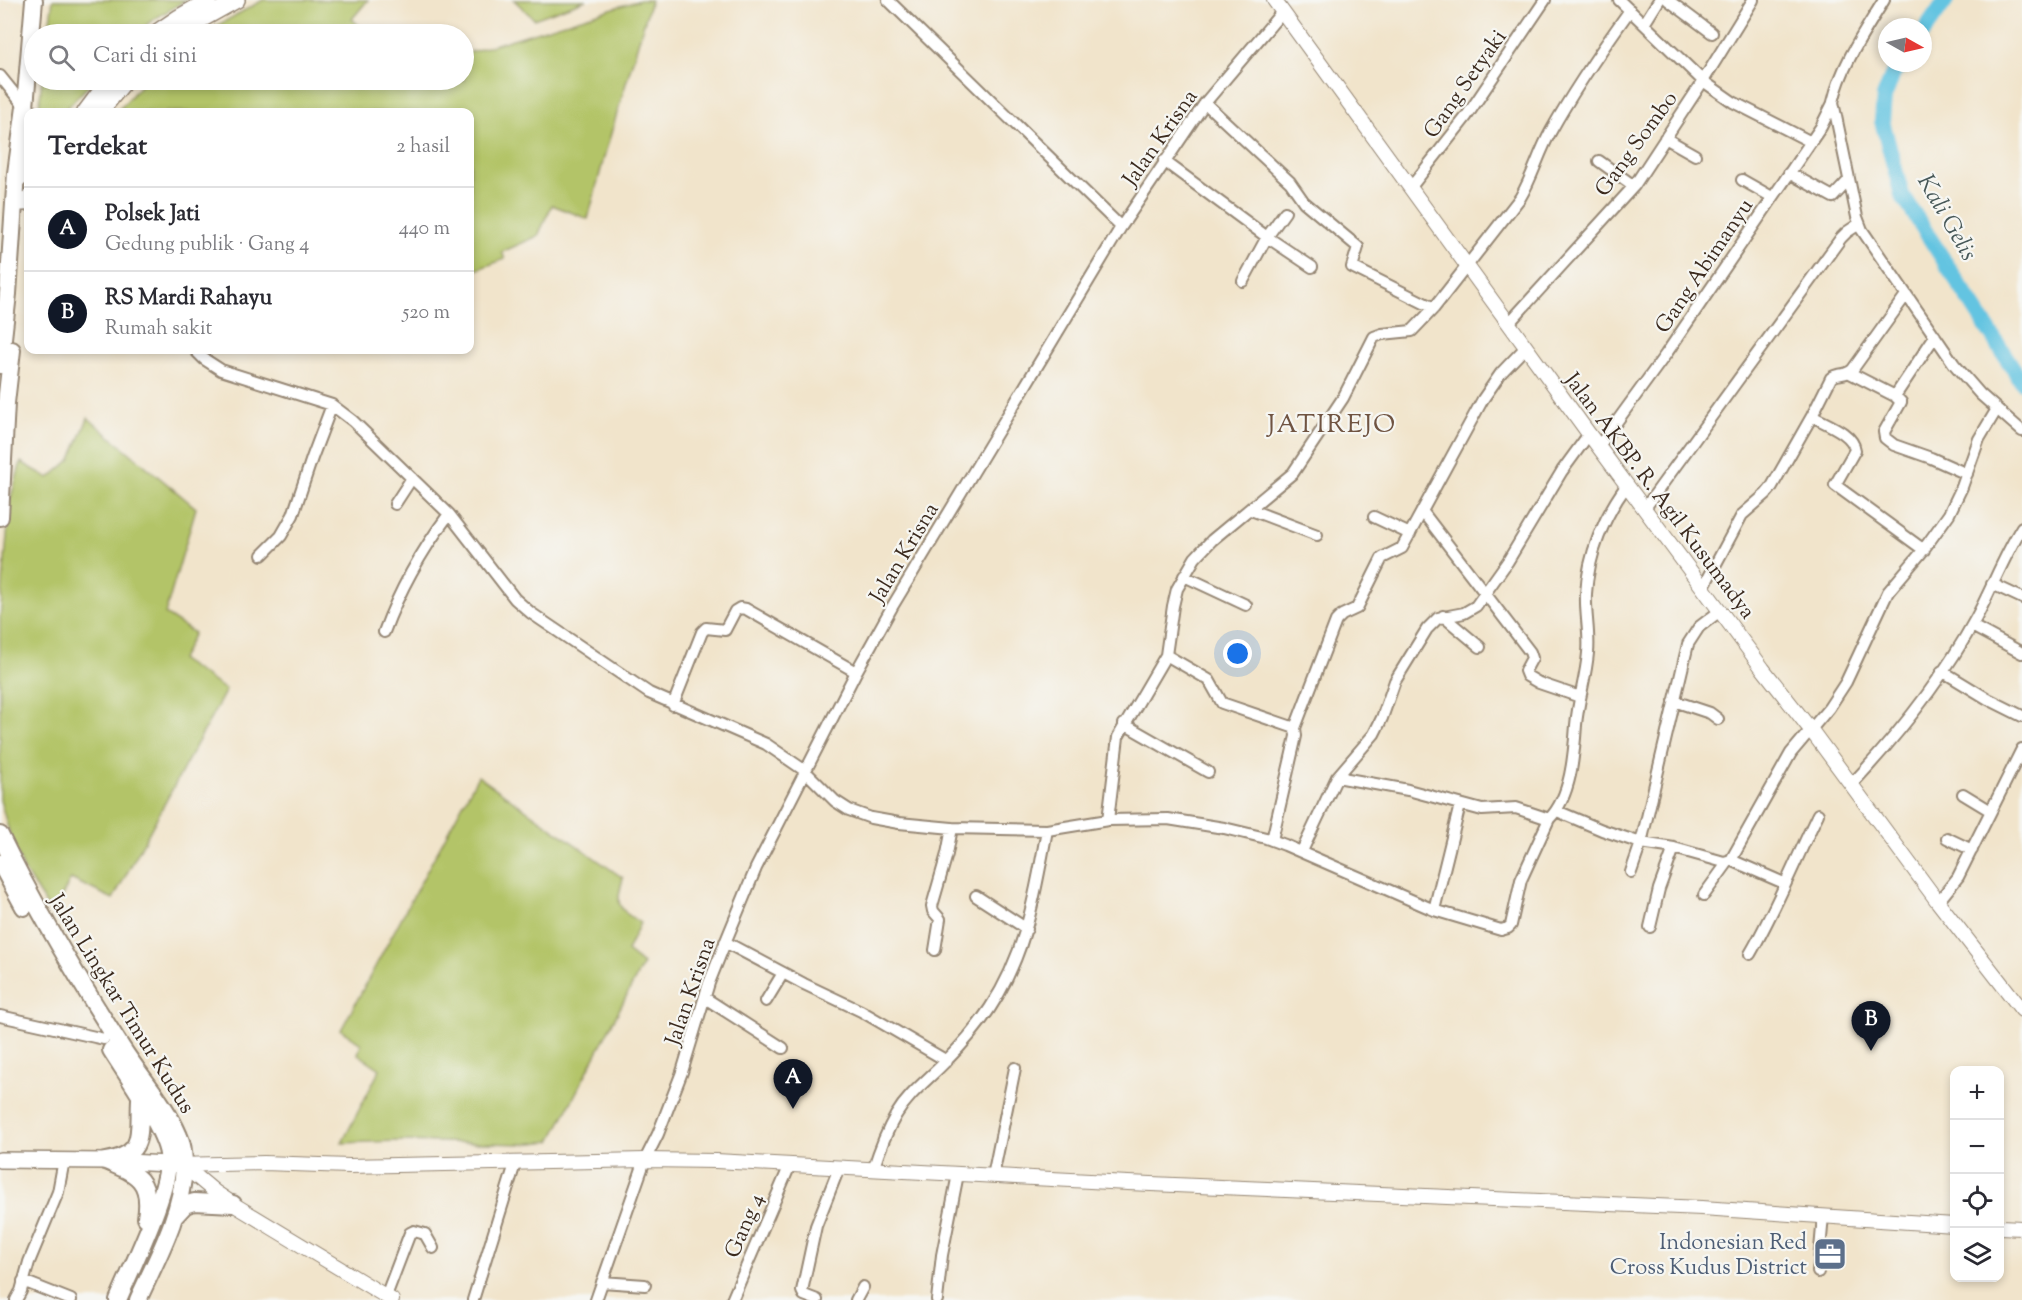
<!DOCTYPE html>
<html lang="id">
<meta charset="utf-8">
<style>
:root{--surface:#fff;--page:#f7f7f7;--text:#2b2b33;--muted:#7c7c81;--line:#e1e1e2;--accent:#111827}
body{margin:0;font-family:"Sorts Mill Goudy",serif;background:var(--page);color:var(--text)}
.controls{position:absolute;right:18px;bottom:18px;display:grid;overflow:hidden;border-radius:12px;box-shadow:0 3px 9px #0003}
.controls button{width:54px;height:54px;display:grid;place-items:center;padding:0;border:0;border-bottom:2px solid var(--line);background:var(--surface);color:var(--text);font:30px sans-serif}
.compass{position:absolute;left:1878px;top:18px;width:54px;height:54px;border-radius:50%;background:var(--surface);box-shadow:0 3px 9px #0003;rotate:98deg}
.you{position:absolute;left:1238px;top:654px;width:21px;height:21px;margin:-15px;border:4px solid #fff;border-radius:50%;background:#1a73e8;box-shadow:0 0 0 9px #1a73e833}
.badge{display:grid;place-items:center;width:39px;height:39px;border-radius:50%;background:var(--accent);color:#fff;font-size:20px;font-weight:700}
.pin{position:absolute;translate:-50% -50px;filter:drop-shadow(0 2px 3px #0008)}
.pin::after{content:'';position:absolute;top:32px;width:21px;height:18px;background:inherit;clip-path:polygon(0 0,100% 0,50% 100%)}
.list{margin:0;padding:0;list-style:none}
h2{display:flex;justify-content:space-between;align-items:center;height:78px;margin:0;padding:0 24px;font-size:26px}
h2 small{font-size:20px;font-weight:400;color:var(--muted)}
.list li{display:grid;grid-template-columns:39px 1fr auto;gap:18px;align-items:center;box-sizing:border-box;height:84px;padding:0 24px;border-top:2px solid var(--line)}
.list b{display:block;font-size:22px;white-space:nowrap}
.list p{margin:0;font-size:20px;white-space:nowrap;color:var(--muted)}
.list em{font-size:20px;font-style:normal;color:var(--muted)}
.icon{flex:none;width:33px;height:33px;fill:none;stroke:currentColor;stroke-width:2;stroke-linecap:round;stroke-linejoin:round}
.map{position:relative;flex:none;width:2022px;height:1300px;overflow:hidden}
.search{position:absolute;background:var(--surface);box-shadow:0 3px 9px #0003;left:24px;top:24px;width:450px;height:66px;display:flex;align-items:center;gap:15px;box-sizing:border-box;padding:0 21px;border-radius:33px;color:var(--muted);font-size:22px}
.panel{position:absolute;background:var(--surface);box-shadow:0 3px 9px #0003;left:24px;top:108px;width:450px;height:246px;border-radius:12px}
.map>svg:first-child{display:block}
</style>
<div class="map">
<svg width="2022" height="1300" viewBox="0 0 2022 1300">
<rect width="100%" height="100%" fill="#f6f6f2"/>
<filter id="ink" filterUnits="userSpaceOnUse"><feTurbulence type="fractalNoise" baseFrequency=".0167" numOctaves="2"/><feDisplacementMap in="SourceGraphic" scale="12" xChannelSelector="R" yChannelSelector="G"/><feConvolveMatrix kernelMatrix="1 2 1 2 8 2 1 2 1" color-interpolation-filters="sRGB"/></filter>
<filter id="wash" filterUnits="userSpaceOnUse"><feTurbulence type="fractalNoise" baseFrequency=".008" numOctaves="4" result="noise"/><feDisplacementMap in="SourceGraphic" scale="24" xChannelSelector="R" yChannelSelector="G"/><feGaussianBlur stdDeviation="1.35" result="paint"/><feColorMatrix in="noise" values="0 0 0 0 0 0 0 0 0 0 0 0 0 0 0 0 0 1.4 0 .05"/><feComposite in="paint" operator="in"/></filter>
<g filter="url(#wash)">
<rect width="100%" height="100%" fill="#f1e4cb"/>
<!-- green -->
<path fill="#b3c467" stroke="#777742" stroke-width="1.5" d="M 53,0 L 186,0 L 151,21 L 137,34 L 48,34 Z
M 263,0 L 368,0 L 352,19 L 368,34 L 202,34 Z
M 514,0 L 586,0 L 534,19 Z
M 640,0 L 651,0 L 606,150 L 588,219 L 552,205 L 538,236 L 502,252 L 505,259 L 470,272 L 470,112 L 117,112 L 145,80 L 464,80 L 464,54 Z
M 42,80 L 94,80 L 63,112 L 50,112 L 39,109 Z
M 88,418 L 196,508 L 165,614 L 194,633 L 181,660 L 226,690 L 113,899 L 71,879 L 52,914 L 25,872 L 12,842 L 0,800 L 0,618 L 10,500 L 21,462 L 49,478 L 71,459 Z
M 478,776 L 623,878 C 616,905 616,907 640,923 L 627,951 L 643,964 L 551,1141 L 524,1144 L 399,1141 L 342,1143 L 380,1069 L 358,1054 L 361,1044 L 341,1030 Z"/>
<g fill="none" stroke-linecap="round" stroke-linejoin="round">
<!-- river -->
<path stroke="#63c4e1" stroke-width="16" d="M 1923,33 L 1946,0
M 1901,63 L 1893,74 L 1884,97 L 1882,121 L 1902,195 L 2022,382"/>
</g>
</g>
<g filter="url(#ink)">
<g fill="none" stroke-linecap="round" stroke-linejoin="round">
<defs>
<path id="minor" d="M 888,0 L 1121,227
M 1619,0 L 1703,81 L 1733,102 L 1811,142
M 1668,0 L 1712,33
M 1884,0 C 1864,33 1842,64 1833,102 L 1857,217 L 1862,230 L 1954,364 L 1980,394 L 2022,431
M 1644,24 L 1659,0
M 0,76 L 25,107 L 33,111
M 1205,103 L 1290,182 L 1304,202 L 1358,247 L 1352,267 L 1434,308
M 1665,138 L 1695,155
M 1164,161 L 1267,237 L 1312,267
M 1599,161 L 1634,186
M 1789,173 L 1833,197 L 1849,180
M 1742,180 L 1772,197
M 1411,187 L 1466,117 L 1545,0
M 1243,281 L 1267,237 L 1285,212
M 1509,323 L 1634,186 L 1703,81 L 1753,0
M 195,350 L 204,359 L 221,370 L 332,405 L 353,421 L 449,514 L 515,599 L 531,613 L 649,693 L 766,744 L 804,770 L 835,801 L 849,810 L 871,818 L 899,823 L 952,828 L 1047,830 L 1108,820 L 1168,819 L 1224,828 L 1266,838 L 1285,845 L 1434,910 L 1501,930 L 1508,928 L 1511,925 L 1521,880 L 1549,819 C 1571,797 1574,755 1576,725 C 1578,701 1586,677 1588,653 C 1590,633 1585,614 1586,594 C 1588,555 1604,516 1627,485
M 1850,373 L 1895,396 L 1935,336
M 1895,396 L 1901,402 L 1884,432 L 1885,438 L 1894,445 L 1931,458 L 1967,474
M 1812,416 C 1826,424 1853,433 1855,450 L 1835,485 L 1924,550
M 1599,446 L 1666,354 L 1821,127 L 1833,103
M 395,504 L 412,478
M 1645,508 L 1841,238 L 1847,232 L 1859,224
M 1251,510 L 1317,535
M 1422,511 L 1530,652 L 1532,658 L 1525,671 L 1527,676 L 1539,683 L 1580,697
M 1374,517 L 1410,534
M 262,555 L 281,536 L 293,515 L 312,458 L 332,405
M 1184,576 L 1246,605
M 1992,584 L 2022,598
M 1703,588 L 1742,515 L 1766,494 L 1771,488 L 1812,416 L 1831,378 C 1837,372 1846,377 1853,369 L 1906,295
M 1443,616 L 1480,647
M 1972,626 L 2022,653
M 384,632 C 399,591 423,549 449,514
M 1166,655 L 1209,680 L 1222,703 L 1295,728 L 1336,621 L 1342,615 L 1357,608 L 1382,558 L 1402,548 L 1483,399 L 1501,373 L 1525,348
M 1942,671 L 1988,699 L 2022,716
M 1674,701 L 1710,713 L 1718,719
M 673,705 L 702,632 L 706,628 L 725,630 L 735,611 L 740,608 L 746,609 L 856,672
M 1124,724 L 1208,772
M 1337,777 L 1408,790 L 1482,810 L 1516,808 L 1549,819
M 1852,784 C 1897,736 1944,677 1976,618 C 1992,588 2004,556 2022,527
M 1963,794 L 1991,811
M 1557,811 L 1602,830 L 1641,843 L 1674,848 L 1724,862 L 1731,860 L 1791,753 L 1829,708 L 1846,682 L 1888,592 L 1921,553 L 1949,514 L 1962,487 L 1979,439 L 1997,409
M 1108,820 L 1118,737 L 1166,655 L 1173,606 L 1177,589 L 1195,558 L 1212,540 L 1293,473 L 1343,398 L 1374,337 L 1382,334 L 1412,331 L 1434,308 L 1520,198 C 1533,176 1539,152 1551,131 C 1574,89 1602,49 1630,10
M 1947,838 L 1972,850
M 1272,840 L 1296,736 L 1295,728
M 1302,851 L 1337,777 L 1374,734 L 1382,718 L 1395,681 L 1427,629 L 1438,618 L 1464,613 L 1476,606 L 1508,561 L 1562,471 L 1589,434
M 1731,860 L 1784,883
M 1631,872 L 1641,843 L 1688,644 L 1699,627 L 1720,611
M 1704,895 L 1728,862
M 976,896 L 1027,929
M 1938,902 L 1958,877 L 2022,749
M 1434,910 L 1460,805
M 1650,927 L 1659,889 L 1674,848
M 725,942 L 804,984 L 861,1011 L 947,1061
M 935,950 L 940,919 L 933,911 L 932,906 L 947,854 L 952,828
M 1750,954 C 1776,909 1795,861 1818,814
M 705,998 L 783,1048
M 766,1001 L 783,973
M 0,1016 L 104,1039
M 873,1170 C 879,1151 886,1132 896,1115 C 909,1093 929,1079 946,1061 C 962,1045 978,1026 990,1008 C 1027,952 1035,893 1047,830
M 993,1176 L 1015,1068
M 1818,1272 L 1823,1216
M 23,1281 L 71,1300
M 602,1282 L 645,1285
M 386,1296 L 410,1233 L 414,1231 L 425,1234 L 433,1248
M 16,1300 L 21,1291 L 29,1262 L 58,1192 L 64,1160
M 473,1300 L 515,1164
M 596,1300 L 645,1160 L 658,1134 L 682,1072 L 709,983 L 725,943 L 756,868 L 856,672 L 892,607 L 1121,227 L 1205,103 L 1282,12
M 732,1300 L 790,1165
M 817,1300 L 804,1295 L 802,1291 L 816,1226 L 839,1168
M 856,1300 L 863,1287
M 937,1300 L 942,1255 L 958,1174"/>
<path id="secondary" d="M 1274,0 L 1589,434 L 1763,669 L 1811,730 L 1938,902 L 2022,1010
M 176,1165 L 264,1163 L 349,1166 L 645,1160 L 716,1161 L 1128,1183 L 1702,1208 L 1954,1225
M 184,1166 L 215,1192 L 233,1204 L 392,1300
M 2000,1227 L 2022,1228"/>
<path id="primary" d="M 154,34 L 179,17 L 209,0
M 176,34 L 237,0
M 85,112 L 109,80
M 100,112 L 126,80
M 16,177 L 26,177 L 28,175
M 14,203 L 24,203 L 28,198
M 0,1160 L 106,1161 L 168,1164"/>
<path id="trunk" d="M 0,365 L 8,294 L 16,173 L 25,107 L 34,0
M 0,517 L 6,403 L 12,350
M 0,835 C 36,909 78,979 122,1048 C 141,1078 165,1103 179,1136 C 183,1144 184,1158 184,1167 C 182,1214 157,1258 138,1300
M 0,863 L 24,907
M 111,1050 C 126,1074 164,1128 168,1154 C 172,1187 132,1266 118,1300
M 106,1161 C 137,1174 152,1180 146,1218
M 106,1161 C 147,1154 138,1132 140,1099
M 174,1217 L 185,1205 L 194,1202 L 233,1204"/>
</defs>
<!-- minor casing -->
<use href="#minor" stroke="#968774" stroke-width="14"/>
<!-- secondary casing -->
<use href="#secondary" stroke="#968774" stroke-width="16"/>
<!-- primary casing -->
<use href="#primary" stroke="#968774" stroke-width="18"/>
<!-- trunk casing -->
<use href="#trunk" stroke="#968774" stroke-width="20"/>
<!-- minor -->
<use href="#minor" stroke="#fff" stroke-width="10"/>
<!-- secondary -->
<use href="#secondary" stroke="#fff" stroke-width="14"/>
<!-- primary -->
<use href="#primary" stroke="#fff" stroke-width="15"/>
<!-- trunk -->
<use href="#trunk" stroke="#fff" stroke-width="16"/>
</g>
</g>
<!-- icons -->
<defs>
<symbol id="office-square" viewBox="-11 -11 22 22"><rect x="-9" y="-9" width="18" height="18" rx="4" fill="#5c6f8a" stroke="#f6f6f2"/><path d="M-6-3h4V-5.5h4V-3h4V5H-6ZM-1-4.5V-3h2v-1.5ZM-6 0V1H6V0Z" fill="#fff"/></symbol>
</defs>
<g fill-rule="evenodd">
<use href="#office-square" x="1811" y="1235" width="38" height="38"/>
</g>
<g text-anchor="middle" stroke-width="4.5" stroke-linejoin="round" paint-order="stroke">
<!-- street labels -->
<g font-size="22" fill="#3b2a1e" stroke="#f6f6f2">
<text transform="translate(1464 83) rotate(-55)" y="8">Gang Setyaki</text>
<text transform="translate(1159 137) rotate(-55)" y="8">Jalan Krisna</text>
<text transform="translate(1635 143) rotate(-54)" y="8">Gang Sombo</text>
<text transform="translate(1703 265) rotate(-56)" y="8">Gang Abimanyu</text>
<text transform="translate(1661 495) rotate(53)" y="8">Jalan AKBP. R. Agil Kusumadya</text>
<text transform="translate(903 552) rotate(-59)" y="8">Jalan Krisna</text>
<text transform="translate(689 991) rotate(-71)" y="8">Jalan Krisna</text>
<text transform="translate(123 1003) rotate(58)" y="8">Jalan Lingkar Timur Kudus</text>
<text transform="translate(743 1225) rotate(-67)" y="8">Gang 4</text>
</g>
<!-- service labels -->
<g font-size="22" fill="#4e5e75" stroke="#f6f6f2" text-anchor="end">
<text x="1807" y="1249">Indonesian Red<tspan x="1807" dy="25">Cross Kudus District</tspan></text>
</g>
<!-- water labels -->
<g font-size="24" font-style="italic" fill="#475858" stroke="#f6f6f2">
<text transform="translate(1948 217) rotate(60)" y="8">Kali Gelis</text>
</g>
<!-- quarter labels -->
<g font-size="26" letter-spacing="1.5" fill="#705442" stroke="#f6f6f2">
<text x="1332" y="432">JATIREJO</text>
</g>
</g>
</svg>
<div class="controls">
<button>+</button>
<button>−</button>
<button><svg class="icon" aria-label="locate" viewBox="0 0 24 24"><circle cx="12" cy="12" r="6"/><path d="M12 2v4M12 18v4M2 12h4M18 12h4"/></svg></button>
<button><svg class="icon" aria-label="layers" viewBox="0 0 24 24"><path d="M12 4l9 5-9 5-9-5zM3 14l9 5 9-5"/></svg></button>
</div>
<svg class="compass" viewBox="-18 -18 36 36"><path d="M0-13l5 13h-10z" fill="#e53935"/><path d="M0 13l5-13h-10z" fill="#7c7c81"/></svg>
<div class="you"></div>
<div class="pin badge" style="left:793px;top:1109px">A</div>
<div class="pin badge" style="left:1871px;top:1051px">B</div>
<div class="search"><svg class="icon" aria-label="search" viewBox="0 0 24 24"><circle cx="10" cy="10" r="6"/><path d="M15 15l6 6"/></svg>Cari di sini</div>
<section class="panel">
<h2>Terdekat<small>2 hasil</small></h2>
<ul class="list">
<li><span class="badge">A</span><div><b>Polsek Jati</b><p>Gedung publik · Gang 4</p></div><em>440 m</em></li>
<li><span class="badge">B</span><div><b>RS Mardi Rahayu</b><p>Rumah sakit</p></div><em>520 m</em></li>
</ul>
</section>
</div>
